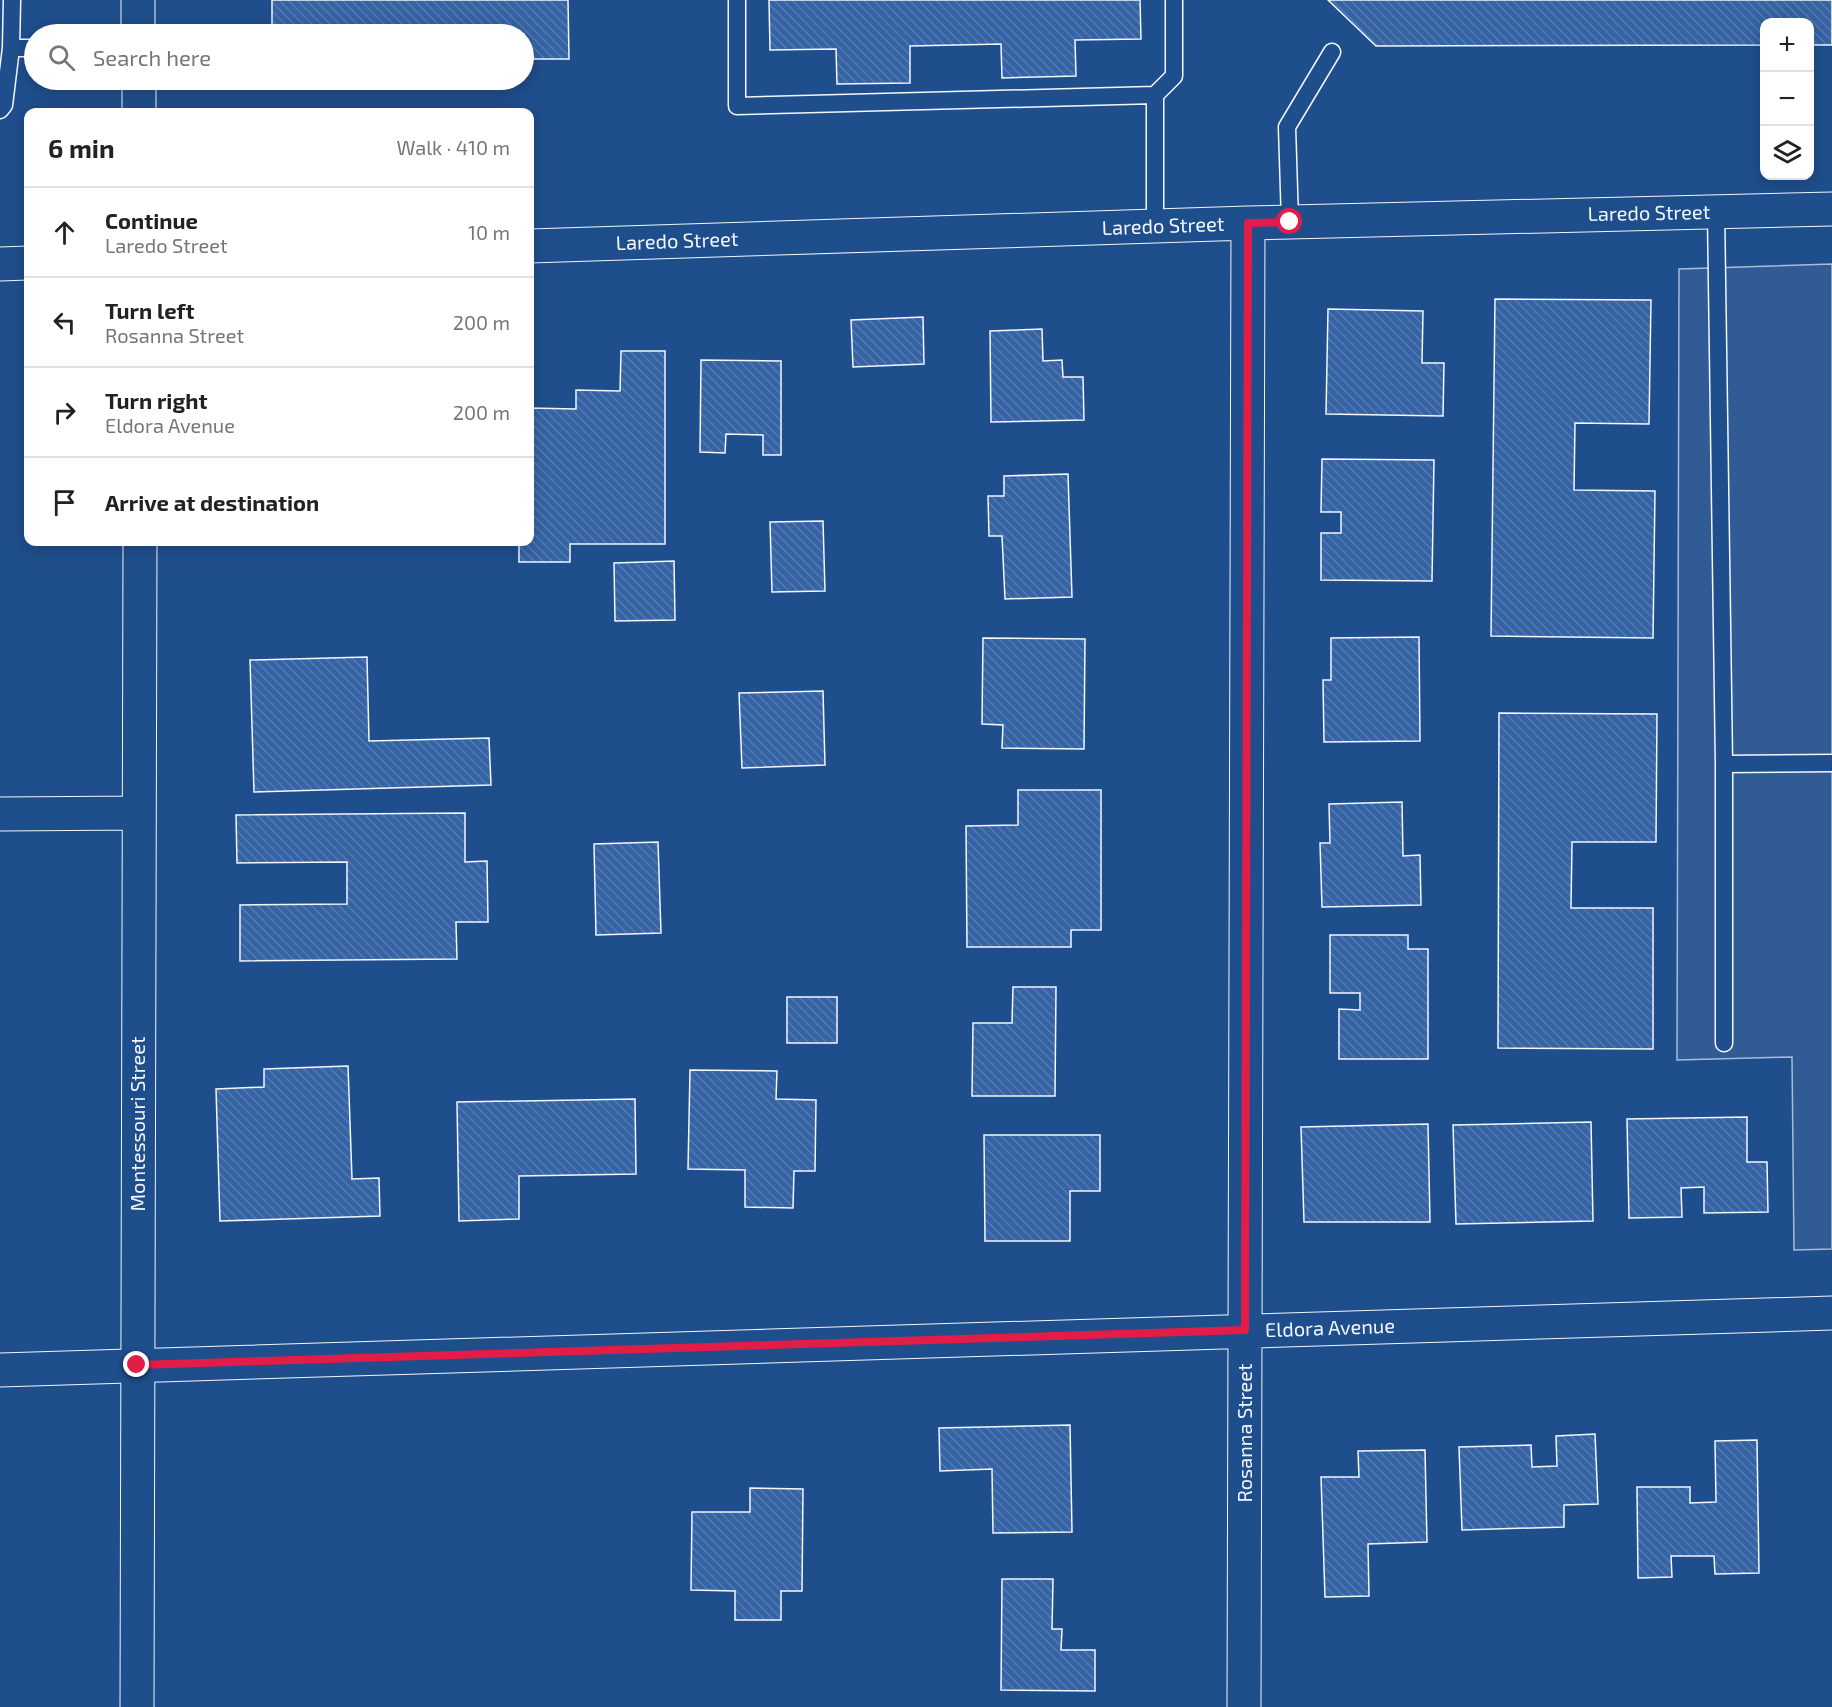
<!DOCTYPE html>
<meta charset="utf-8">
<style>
:root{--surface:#fff;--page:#f2f2f2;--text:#222;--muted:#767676;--line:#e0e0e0}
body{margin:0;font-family:"Exo 2",sans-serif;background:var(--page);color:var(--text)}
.controls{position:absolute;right:18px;top:18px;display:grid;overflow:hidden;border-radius:12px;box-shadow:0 3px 15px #0003}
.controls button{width:54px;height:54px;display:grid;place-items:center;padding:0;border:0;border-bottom:2px solid var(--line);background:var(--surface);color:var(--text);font:30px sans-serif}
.stop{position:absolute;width:18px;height:18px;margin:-14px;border:4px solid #e11d48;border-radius:50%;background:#fff}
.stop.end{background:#e11d48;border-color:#fff;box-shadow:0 2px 6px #0008}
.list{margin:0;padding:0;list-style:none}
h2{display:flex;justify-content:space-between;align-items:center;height:78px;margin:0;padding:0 24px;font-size:26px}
h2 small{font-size:20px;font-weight:400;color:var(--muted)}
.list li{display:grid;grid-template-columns:39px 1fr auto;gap:18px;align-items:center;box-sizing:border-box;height:90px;padding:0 24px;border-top:2px solid var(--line)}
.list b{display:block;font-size:22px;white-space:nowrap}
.list p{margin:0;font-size:20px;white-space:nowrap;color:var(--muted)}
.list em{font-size:20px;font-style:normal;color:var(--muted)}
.icon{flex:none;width:33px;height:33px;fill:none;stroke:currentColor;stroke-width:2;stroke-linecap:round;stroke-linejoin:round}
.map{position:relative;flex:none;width:1832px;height:1707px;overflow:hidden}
.search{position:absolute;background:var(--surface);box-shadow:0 3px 15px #0003;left:24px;top:24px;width:510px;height:66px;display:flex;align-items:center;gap:15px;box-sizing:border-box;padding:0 21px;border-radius:33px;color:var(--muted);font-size:22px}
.panel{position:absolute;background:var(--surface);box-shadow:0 3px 15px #0003;left:24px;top:108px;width:510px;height:438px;border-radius:12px}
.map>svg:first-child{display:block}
</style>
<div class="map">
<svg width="1832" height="1707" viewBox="0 0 1832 1707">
<defs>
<pattern id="building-back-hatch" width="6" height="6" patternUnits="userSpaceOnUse" patternTransform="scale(1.5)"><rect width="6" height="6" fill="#3563a3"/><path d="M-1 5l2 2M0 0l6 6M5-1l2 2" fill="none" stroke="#537ab1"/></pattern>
</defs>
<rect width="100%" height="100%" fill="#1f4e8c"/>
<!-- parking -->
<path fill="#305b95" stroke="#a8bbd7" stroke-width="1.5" d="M 1832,264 L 1832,1249 L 1794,1250 L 1792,1057 L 1677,1060 L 1679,269 Z"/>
<!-- building -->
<path fill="url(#building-back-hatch)" stroke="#f2f6ff" stroke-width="1.5" d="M 272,0 L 568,0 L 569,59 L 524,59 L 524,34 L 272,34 Z
M 769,0 L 1140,0 L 1141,39 L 1075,40 L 1076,76 L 1002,78 L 1001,44 L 910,46 L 910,83 L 837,84 L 836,49 L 770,50 Z
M 1328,0 L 1832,0 L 1832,45 L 1810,45 L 1810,22 L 1764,22 L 1764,45 L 1376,46 Z
M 1495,299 L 1651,300 L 1649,424 L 1575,423 L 1574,490 L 1655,491 L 1653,638 L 1491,636 Z
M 1328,309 L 1423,311 L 1422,363 L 1444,363 L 1443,416 L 1326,414 Z
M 923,317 L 924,364 L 853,367 L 851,320 Z
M 1042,329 L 1043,361 L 1062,360 L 1063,377 L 1083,377 L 1084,420 L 991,422 L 990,331 Z
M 621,351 L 665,351 L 665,544 L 570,544 L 570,562 L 519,562 L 519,542 L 530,542 L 530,408 L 576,409 L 576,390 L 620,391 Z
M 701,360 L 781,361 L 781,455 L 763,455 L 763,435 L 726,434 L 725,453 L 700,452 Z
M 1322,459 L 1434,460 L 1432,581 L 1321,580 L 1321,533 L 1341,533 L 1341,512 L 1321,512 Z
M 1068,474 L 1072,597 L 1005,599 L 1002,536 L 989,536 L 988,496 L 1004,496 L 1004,476 Z
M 823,521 L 825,591 L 772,592 L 770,522 Z
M 674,561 L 675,620 L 615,621 L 614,563 Z
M 1419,637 L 1420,741 L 1324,742 L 1323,680 L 1331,680 L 1331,638 Z
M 983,638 L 1085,639 L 1084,749 L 1002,748 L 1003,725 L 982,724 Z
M 367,657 L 369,741 L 489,738 L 491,785 L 254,792 L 250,660 Z
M 823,691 L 825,765 L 742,768 L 739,693 Z
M 1499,713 L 1657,714 L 1656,842 L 1572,842 L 1571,908 L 1653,908 L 1653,1049 L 1498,1048 Z
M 1018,790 L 1101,790 L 1101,930 L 1071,930 L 1071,947 L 967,947 L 966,826 L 1018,825 Z
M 1402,802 L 1403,856 L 1420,855 L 1421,905 L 1322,907 L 1320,843 L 1330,843 L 1329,804 Z
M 465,813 L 465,862 L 487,861 L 488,922 L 456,922 L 457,959 L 240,961 L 240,905 L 347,904 L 347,862 L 237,863 L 236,815 Z
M 658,842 L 661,933 L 596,935 L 594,844 Z
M 1330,935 L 1408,935 L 1408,949 L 1428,949 L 1428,1059 L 1339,1059 L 1339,1009 L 1360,1010 L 1360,993 L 1330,993 Z
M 1013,987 L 1056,987 L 1055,1096 L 972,1096 L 973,1023 L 1012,1023 Z
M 787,997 L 837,997 L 837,1043 L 787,1043 Z
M 348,1066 L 352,1179 L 379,1178 L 380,1216 L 220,1221 L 216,1089 L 264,1087 L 264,1069 Z
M 690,1070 L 777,1071 L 776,1099 L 816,1100 L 815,1171 L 794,1171 L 793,1208 L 745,1207 L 745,1170 L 688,1169 Z
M 635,1099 L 636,1174 L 519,1176 L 519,1219 L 459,1221 L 457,1102 Z
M 1747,1117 L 1747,1162 L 1767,1162 L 1768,1212 L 1704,1213 L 1704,1187 L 1681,1188 L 1682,1217 L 1629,1218 L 1627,1119 Z
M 1591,1122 L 1593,1221 L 1456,1224 L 1453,1125 Z
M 1428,1124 L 1430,1222 L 1304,1222 L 1301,1127 Z
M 984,1135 L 1100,1135 L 1100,1191 L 1070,1191 L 1070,1241 L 985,1241 Z
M 1070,1425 L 1072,1532 L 993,1533 L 992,1469 L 940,1471 L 939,1428 Z
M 1595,1434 L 1598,1504 L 1564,1505 L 1564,1527 L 1462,1530 L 1459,1447 L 1531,1445 L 1532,1467 L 1557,1466 L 1556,1436 Z
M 1757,1440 L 1759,1573 L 1715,1574 L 1714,1556 L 1671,1556 L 1672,1577 L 1638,1578 L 1637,1487 L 1690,1487 L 1690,1503 L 1716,1502 L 1715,1441 Z
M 1425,1450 L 1427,1542 L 1368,1544 L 1369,1596 L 1325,1597 L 1321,1477 L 1359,1477 L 1358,1451 Z
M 750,1488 L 803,1489 L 802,1591 L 781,1591 L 781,1620 L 735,1620 L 735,1591 L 691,1590 L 692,1512 L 750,1512 Z
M 1002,1579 L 1053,1579 L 1052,1629 L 1062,1629 L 1061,1650 L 1095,1650 L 1095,1691 L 1001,1690 Z"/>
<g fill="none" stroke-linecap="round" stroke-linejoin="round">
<defs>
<path id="lane" d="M 12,0 L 11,48 L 34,48
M 737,0 L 737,106 L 1155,95 L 1174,76 L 1174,0
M 1155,95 L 1155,226
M 0,110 L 4,105 L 11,48
M 1716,212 L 1724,764 L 1724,1043
M 1290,222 L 1287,127 L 1332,52
M 1724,764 L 1832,763"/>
<path id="street" d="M 138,0 L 138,34
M 139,80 L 139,112
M 530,246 L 1248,223 L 1832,209
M 0,264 L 28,263
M 0,814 L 139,813
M 0,1370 L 1832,1313
M 137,1707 L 140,542
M 1244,1707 L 1248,223"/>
</defs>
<!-- lane casing -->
<use href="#lane" stroke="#f2f6ff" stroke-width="19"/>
<!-- street casing -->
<use href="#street" stroke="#f2f6ff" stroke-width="35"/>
<!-- lane -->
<use href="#lane" stroke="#1f4e8c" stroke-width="16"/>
<!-- street -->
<use href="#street" stroke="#1f4e8c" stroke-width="33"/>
</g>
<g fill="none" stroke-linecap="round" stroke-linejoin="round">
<!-- route -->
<path stroke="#e11d48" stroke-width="8" d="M 137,1365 L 1245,1330 L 1248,223 L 1290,222"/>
</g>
<g text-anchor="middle" stroke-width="4.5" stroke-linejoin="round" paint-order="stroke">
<!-- street labels -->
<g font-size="20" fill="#f2f6ff" stroke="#1f4e8c">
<text transform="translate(1649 213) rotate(-1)" y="7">Laredo Street</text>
<text transform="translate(1163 226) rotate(-2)" y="7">Laredo Street</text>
<text transform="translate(677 241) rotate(-2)" y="7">Laredo Street</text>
<text transform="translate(138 1124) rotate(-90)" y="7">Montessouri Street</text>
<text transform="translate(1330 1328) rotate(-2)" y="7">Eldora Avenue</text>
<text transform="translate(1245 1433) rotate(-90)" y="7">Rosanna Street</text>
</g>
</g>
</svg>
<div class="controls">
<button>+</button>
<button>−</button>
<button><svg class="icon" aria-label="layers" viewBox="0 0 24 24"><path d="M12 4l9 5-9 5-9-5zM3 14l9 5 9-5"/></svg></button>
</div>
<div class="stop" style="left:1290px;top:222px"></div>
<div class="stop end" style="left:137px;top:1365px"></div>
<div class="search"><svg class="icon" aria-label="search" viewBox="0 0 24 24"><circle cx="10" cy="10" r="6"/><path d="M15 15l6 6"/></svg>Search here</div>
<section class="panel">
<h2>6 min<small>Walk · 410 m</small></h2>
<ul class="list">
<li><svg class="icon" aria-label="ahead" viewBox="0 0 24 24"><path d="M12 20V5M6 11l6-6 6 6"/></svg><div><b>Continue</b><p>Laredo Street</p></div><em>10 m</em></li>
<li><svg class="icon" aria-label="left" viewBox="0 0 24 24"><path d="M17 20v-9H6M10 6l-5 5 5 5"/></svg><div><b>Turn left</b><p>Rosanna Street</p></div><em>200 m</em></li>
<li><svg class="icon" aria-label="right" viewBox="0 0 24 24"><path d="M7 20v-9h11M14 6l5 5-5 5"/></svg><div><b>Turn right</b><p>Eldora Avenue</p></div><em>200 m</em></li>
<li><svg class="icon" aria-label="arrive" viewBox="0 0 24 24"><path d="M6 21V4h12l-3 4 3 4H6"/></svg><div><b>Arrive at destination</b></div></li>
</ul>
</section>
</div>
